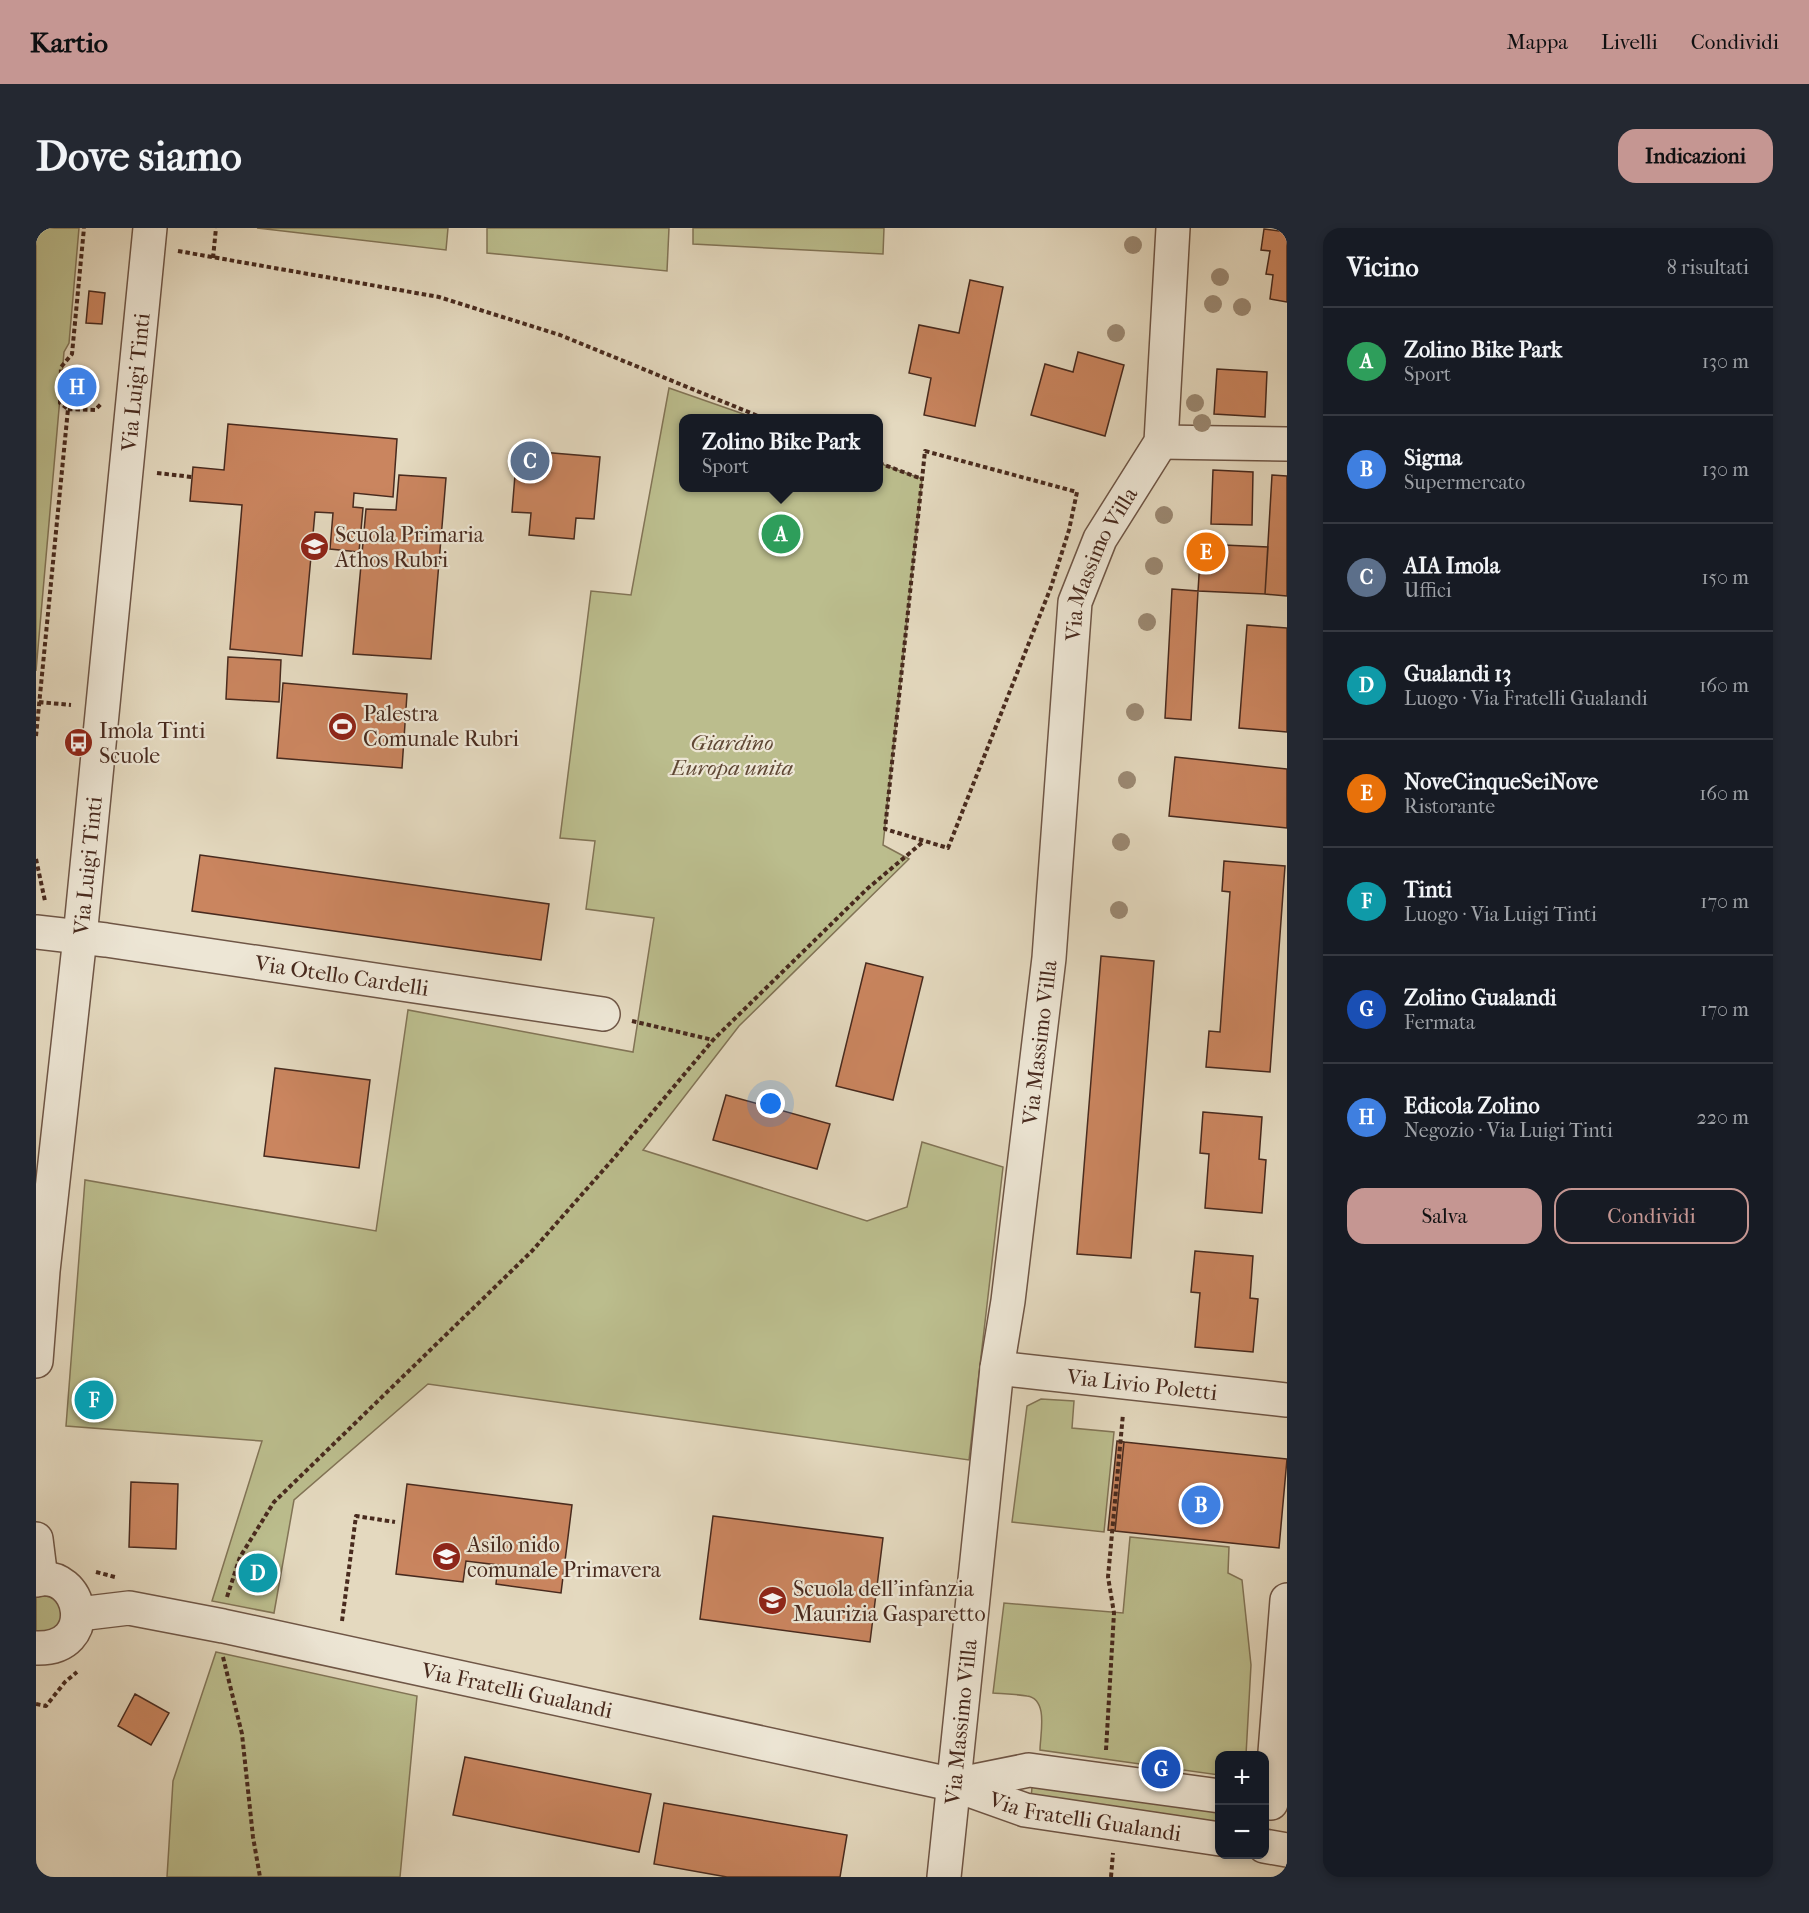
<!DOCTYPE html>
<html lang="it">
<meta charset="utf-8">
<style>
:root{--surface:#171b24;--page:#242831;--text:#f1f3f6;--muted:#9ea1a6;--line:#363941;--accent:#c59692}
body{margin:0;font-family:"IM FELL French Canon",serif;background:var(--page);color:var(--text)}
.controls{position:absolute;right:18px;bottom:18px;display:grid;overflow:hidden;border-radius:12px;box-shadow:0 3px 9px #0003}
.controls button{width:54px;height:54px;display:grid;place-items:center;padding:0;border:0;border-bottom:2px solid var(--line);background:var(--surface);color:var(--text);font:30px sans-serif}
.you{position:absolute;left:735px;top:876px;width:21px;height:21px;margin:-15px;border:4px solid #fff;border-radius:50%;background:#1a73e8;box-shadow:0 0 0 9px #1a73e833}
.badge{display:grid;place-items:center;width:39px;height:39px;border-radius:50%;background:var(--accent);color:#fff;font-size:20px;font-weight:700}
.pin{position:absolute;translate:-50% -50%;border:3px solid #fff;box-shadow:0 2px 6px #0006}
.popup{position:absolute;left:643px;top:186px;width:204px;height:78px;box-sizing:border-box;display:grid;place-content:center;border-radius:12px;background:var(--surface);filter:drop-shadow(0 2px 4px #0005);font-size:20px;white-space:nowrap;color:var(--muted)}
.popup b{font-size:22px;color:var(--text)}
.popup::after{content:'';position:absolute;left:50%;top:100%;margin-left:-12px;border:12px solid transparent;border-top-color:var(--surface)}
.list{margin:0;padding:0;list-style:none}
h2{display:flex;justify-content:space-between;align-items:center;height:78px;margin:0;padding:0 24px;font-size:26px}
h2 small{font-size:20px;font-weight:400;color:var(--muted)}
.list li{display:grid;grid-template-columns:39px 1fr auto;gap:18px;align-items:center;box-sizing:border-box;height:108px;padding:0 24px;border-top:2px solid var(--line)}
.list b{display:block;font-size:22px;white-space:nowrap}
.list p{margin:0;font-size:20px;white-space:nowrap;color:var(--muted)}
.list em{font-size:20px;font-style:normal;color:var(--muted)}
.actions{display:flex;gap:12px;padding:18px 24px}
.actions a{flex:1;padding:14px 0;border:2px solid var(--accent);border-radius:18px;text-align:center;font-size:21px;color:var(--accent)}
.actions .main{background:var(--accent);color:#111}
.map{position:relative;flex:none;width:1251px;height:1649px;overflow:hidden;border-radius:18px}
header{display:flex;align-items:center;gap:36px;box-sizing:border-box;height:84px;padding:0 30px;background:var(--accent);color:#111}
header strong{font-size:28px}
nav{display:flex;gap:33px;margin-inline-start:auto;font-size:21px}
.intro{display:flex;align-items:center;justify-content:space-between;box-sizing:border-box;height:144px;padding:0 36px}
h1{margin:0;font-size:42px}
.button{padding:15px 27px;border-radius:18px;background:var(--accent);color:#111;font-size:21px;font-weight:700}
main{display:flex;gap:36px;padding:0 36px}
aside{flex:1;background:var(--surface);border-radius:18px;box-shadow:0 3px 9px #0003}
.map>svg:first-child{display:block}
</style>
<header>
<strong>Kartio</strong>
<nav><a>Mappa</a><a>Livelli</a><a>Condividi</a></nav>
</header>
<div class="intro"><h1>Dove siamo</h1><a class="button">Indicazioni</a></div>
<main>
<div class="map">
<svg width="1251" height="1649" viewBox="0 0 1251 1649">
<rect width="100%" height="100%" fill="#e4d9bf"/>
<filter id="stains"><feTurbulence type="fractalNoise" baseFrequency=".00333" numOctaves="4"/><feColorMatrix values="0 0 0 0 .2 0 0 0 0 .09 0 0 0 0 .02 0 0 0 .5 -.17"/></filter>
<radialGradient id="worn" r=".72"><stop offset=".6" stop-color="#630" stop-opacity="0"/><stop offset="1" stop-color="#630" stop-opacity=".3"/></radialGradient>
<!-- green -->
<path fill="#bbbd8d" stroke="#827456" stroke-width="1.5" d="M 0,0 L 43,0 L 33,115 L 28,124 L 0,443 Z
M 221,0 L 412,0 L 410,22 Z
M 451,0 L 633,0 L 631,43 L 451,25 Z
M 657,0 L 848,0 L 847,26 L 657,16 Z
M 633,160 L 719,190 L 648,190 L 648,260 L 843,260 L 843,235 L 886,251 L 847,617 L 873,631 L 703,798 L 607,922 L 831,993 L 871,979 L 886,914 L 967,939 L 933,1232 L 392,1156 L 258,1272 L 238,1385 L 176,1373 L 226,1213 L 30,1198 L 49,952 L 340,1003 L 372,782 L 597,824 L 618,690 L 550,681 L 559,613 L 524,610 L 555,363 L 595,367 Z
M 1005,1171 L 1038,1173 L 1036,1200 L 1078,1204 L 1068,1304 L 976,1294 L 991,1178 Z
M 1094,1309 L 1193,1319 L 1192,1345 L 1206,1352 L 1215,1437 L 1210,1527 L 1184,1528 L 1183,1547 L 1004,1522 C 1004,1507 1013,1471 991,1468 C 980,1466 968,1466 957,1465 L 968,1375 L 1087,1385 Z
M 6,1367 C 19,1369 24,1373 27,1386 L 19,1402 L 0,1404 L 0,1368 Z
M 180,1424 L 381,1468 L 364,1649 L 131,1649 L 137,1553 Z
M 996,1559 L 1183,1583 L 1183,1595 L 995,1571 Z"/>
<!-- building -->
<path fill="#ca855f" stroke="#482a1e" stroke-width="1.5" d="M 1228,1 L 1251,4 L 1251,74 L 1234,71 L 1237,47 L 1230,46 L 1234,23 L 1225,22 Z
M 934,52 L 967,59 L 939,198 L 888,187 L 895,150 L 873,145 L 883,97 L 923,105 Z
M 53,63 L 69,65 L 66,96 L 50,95 Z
M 1042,124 L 1088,137 L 1069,208 L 995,187 L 1009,136 L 1037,144 Z
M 1181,141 L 1231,144 L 1229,189 L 1178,186 Z
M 30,143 L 53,145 L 51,174 L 28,173 Z
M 192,196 L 361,211 L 357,269 L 318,265 L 317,279 L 327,280 L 323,324 L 294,321 L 297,285 L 279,284 L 266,428 L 194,421 L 206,277 L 154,273 L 157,239 L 188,242 Z
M 481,222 L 564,229 L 558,291 L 540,290 L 538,311 L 493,307 L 495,285 L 476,284 Z
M 1177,242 L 1217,244 L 1216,297 L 1175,296 Z
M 363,247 L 410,250 L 395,431 L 317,426 L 330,281 L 360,282 Z
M 1236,247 L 1251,248 L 1251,368 L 1229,366 Z
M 1165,316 L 1232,319 L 1229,366 L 1162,363 Z
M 1136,361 L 1162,363 L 1155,492 L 1129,490 Z
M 1211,397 L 1251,400 L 1251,504 L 1203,500 Z
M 192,429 L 245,432 L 243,474 L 190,471 Z
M 247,455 L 371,466 L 366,540 L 241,530 Z
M 1139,529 L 1251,541 L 1251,600 L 1133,588 Z
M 164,627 L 513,676 L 505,732 L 156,683 Z
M 1188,633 L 1249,638 L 1234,844 L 1170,839 L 1173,803 L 1184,804 L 1194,664 L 1186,663 Z
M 1065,728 L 1118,733 L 1095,1030 L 1041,1026 Z
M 830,735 L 887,749 L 857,872 L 800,858 Z
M 239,840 L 334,852 L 323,940 L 228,928 Z
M 690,867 L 794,896 L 781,941 L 677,912 Z
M 1167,884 L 1226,889 L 1223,931 L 1230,932 L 1226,985 L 1169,980 L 1173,926 L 1164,925 Z
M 1159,1023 L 1217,1028 L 1214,1070 L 1222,1071 L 1217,1124 L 1159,1119 L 1164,1065 L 1155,1064 Z
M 49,1162 L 70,1164 L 67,1183 L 46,1180 Z
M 1081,1213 L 1088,1214 L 1079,1303 L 1072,1302 Z
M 1088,1214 L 1251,1231 L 1243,1320 L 1079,1303 Z
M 95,1254 L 142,1256 L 140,1321 L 93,1319 Z
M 371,1256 L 536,1277 L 525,1365 L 460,1356 L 462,1337 L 430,1333 L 427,1354 L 360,1346 Z
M 677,1288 L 847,1310 L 834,1414 L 664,1391 Z
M 215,1333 L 234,1337 L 230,1357 L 210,1353 Z
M 99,1466 L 133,1485 L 115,1517 L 82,1498 Z
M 429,1529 L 615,1566 L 603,1624 L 417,1587 Z
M 628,1575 L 811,1607 L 804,1649 L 691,1649 L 618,1636 Z"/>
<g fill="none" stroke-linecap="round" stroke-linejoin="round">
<defs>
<g id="minor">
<path d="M 1125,214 L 1251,216"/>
<path id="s1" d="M 0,704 L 70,712 L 567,786"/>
<path id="s2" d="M 0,1133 L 7,1043 L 44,709 L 114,0"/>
<path id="s3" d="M 961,1140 L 1251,1172"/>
<path d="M 0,1311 L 5,1351"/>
<path d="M 0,1352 C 46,1340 64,1422 0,1420"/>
<path id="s4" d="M 43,1386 L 93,1380 L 187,1398 L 919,1557 L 989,1582 L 1184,1611"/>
<path d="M 919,1557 L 993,1542 L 1184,1568"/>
<path d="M 1235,1575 L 1251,1372"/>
<path d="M 1228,1618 L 1251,1622"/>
<path id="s5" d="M 908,1649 L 961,1140 L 972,1073 L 1013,730 L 1039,374 L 1064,311 L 1125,214 L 1137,0"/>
</g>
</defs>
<!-- minor casing -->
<use href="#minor" stroke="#6f5646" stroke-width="36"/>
<!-- path -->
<path stroke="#482a1e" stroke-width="4" stroke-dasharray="4.5 3" stroke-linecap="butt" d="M 142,23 L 403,69 L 524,107 L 727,190
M 177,30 L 180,0
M 32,181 L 59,182 L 65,176
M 889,223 L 1041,264 L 1033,302 L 1015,359 L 912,620 L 849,601 Z
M 843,235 L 886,251
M 121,245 L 156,249
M 3,474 L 35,477
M 0,508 L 32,181 L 24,175 L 25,139 L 36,126 L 48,0
M 0,631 L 9,673
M 596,793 L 677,812
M 60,1344 L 79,1349
M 191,1369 L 204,1329 L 238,1274 L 496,1023 L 578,930 L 677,812 L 831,661 L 888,613
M 306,1393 L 320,1288 L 359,1294
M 187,1429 L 206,1506 L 217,1609 L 224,1649
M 0,1476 L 10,1478 L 29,1454 L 41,1444
M 1070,1522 L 1078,1385 L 1072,1349 L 1087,1186
M 1075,1649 L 1077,1625"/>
<!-- minor -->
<use href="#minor" stroke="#ede6d5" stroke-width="33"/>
</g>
<!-- trees -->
<g fill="#9b8973">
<circle cx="1097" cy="17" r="9"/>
<circle cx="1184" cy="49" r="9"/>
<circle cx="1177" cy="76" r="9"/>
<circle cx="1206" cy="79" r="9"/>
<circle cx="1080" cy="105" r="9"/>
<circle cx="1159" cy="175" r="9"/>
<circle cx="1166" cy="195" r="9"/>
<circle cx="1128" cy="287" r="9"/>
<circle cx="1118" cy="338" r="9"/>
<circle cx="1111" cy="394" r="9"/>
<circle cx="1099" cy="484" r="9"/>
<circle cx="1091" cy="552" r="9"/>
<circle cx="1085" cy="614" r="9"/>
<circle cx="1083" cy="682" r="9"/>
</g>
<!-- icons -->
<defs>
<symbol id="school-disc" viewBox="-11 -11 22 22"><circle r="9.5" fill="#8f2418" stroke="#ede6d5"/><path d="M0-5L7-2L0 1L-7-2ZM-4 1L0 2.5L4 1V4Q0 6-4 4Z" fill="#fff"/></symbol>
<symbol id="stadium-disc" viewBox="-11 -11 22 22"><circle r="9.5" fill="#8f2418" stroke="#ede6d5"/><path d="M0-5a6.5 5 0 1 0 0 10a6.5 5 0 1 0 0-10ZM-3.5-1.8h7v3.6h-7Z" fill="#fff"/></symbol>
<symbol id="bus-disc" viewBox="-11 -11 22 22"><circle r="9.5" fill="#8f2418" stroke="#ede6d5"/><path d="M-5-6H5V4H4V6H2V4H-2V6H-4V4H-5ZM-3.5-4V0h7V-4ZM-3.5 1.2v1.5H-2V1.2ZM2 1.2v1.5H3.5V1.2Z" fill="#fff"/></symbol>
</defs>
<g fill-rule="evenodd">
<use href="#school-disc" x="262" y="302" width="33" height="33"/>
<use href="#stadium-disc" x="290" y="482" width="33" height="33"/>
<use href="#bus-disc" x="26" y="498" width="33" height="33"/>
<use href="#school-disc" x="394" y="1312" width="33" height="33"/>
<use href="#school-disc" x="720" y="1356" width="33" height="33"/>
</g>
<g text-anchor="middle" stroke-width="4.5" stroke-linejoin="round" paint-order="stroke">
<!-- street labels -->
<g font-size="22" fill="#482a1e" stroke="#ede6d5">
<text dy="8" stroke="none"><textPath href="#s2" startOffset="984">Via Luigi Tinti</textPath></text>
<text dy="8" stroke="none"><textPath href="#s5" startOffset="1326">Via Massimo Villa</textPath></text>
<text dy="8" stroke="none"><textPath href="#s2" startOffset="498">Via Luigi Tinti</textPath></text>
<text dy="8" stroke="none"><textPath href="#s1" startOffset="309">Via Otello Cardelli</textPath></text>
<text dy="8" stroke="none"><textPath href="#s5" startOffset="840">Via Massimo Villa</textPath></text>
<text dy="8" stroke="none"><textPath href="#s3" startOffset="146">Via Livio Poletti</textPath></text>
<text dy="8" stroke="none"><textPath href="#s4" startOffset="447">Via Fratelli Gualandi</textPath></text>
<text dy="8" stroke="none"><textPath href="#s5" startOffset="156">Via Massimo Villa</textPath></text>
<text dy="8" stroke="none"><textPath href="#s4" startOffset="1030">Via Fratelli Gualandi</textPath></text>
</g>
<!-- poi labels -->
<g font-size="22" fill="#482a1e" stroke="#ede6d5" text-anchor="start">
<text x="299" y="314">Scuola Primaria<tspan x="299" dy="25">Athos Rubri</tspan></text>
<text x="327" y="493">Palestra<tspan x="327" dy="25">Comunale Rubri</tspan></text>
<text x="63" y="510">Imola Tinti<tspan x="63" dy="25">Scuole</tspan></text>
<text x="431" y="1324">Asilo nido<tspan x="431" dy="25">comunale Primavera</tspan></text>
<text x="757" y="1368">Scuola dell'infanzia<tspan x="757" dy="25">Maurizia Gasparetto</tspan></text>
</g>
<!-- park labels -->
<g font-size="22" font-style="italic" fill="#5f4734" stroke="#ede6d5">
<text x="696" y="522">Giardino<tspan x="696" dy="25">Europa unita</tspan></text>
</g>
</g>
<rect width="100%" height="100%" filter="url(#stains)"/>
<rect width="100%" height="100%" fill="url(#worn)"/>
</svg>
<div class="controls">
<button>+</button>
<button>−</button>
</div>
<div class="you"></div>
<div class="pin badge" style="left:745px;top:306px;background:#2e9e5b">A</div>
<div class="popup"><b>Zolino Bike Park</b>Sport</div>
<div class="pin badge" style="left:1165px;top:1277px;background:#3f7fe0">B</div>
<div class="pin badge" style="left:494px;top:233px;background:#5c6f8a">C</div>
<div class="pin badge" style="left:222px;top:1345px;background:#0f9aa8">D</div>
<div class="pin badge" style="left:1170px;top:324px;background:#e8710a">E</div>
<div class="pin badge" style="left:58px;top:1172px;background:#0f9aa8">F</div>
<div class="pin badge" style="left:1125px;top:1541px;background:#1a4fb4">G</div>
<div class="pin badge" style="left:41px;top:159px;background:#3f7fe0">H</div>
</div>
<aside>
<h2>Vicino<small>8 risultati</small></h2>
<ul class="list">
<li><span class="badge" style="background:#2e9e5b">A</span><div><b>Zolino Bike Park</b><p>Sport</p></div><em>130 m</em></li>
<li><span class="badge" style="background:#3f7fe0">B</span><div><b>Sigma</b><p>Supermercato</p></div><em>130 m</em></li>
<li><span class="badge" style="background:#5c6f8a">C</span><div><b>AIA Imola</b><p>Uffici</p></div><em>150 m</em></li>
<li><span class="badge" style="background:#0f9aa8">D</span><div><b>Gualandi 13</b><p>Luogo · Via Fratelli Gualandi</p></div><em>160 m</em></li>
<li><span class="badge" style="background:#e8710a">E</span><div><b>NoveCinqueSeiNove</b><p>Ristorante</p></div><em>160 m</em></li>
<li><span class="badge" style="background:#0f9aa8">F</span><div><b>Tinti</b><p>Luogo · Via Luigi Tinti</p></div><em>170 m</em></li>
<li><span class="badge" style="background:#1a4fb4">G</span><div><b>Zolino Gualandi</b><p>Fermata</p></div><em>170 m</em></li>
<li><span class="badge" style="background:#3f7fe0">H</span><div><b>Edicola Zolino</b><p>Negozio · Via Luigi Tinti</p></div><em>220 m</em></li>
</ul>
<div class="actions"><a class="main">Salva</a><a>Condividi</a></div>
</aside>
</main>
